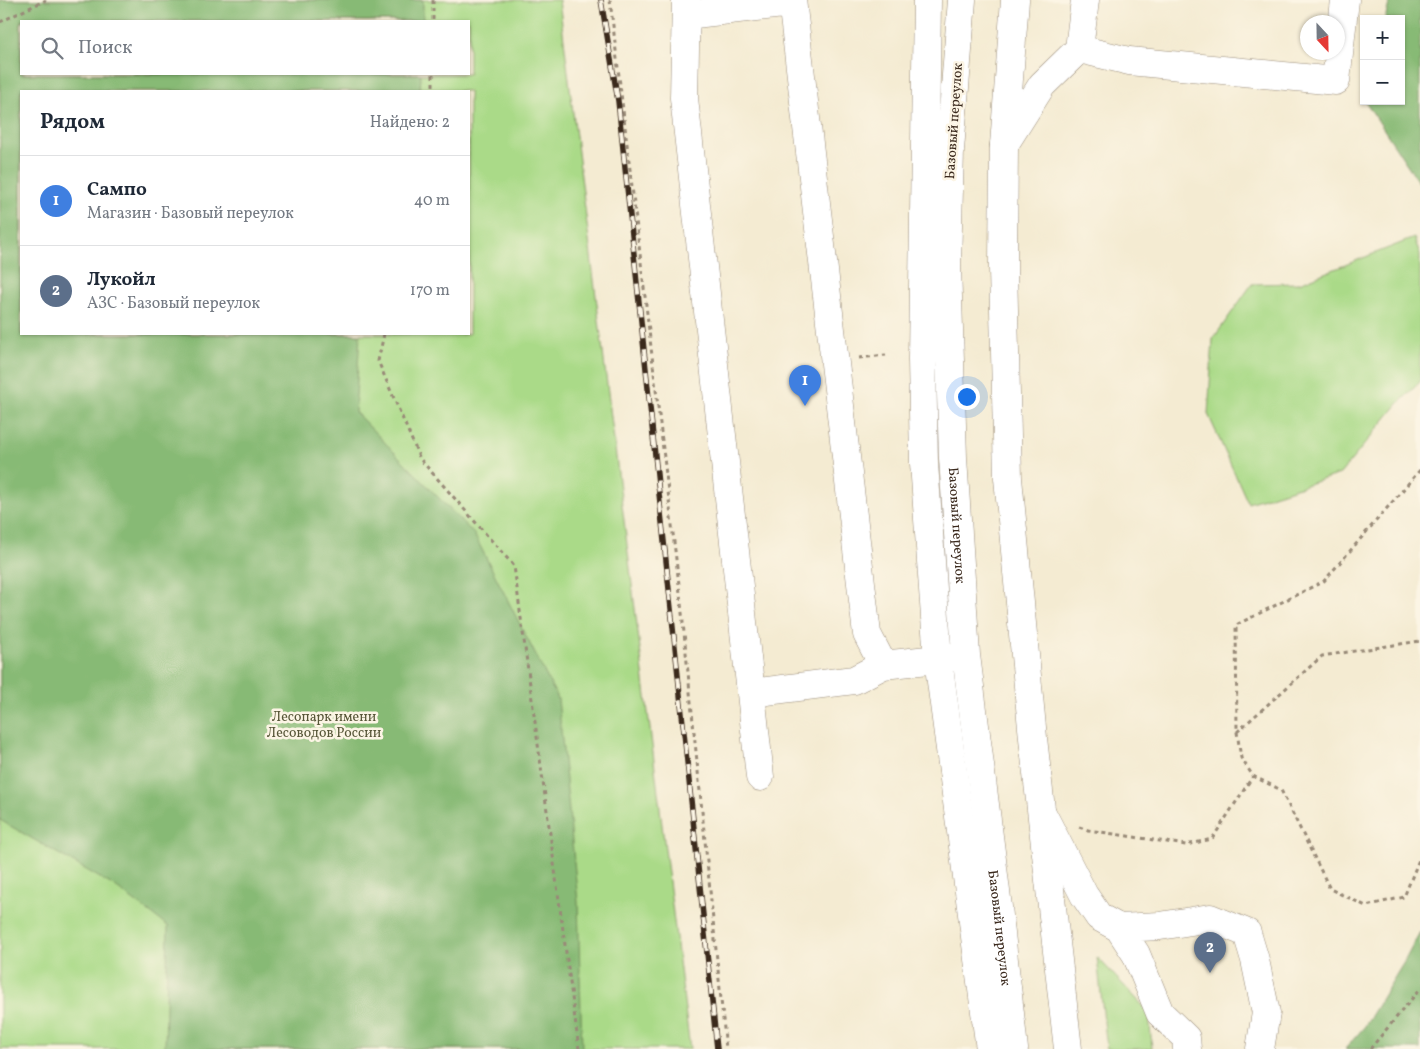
<!DOCTYPE html>
<html lang="ru">
<meta charset="utf-8">
<style>
:root{--surface:#fff;--page:#f2f2f3;--text:#1f2937;--muted:#747a83;--line:#e0e1e3;--accent:#0b8043}
body{margin:0;font-family:Vollkorn,serif;background:var(--page);color:var(--text)}
.controls{position:absolute;right:15px;top:15px;display:grid;overflow:hidden;border-radius:0px;box-shadow:0 1px 4px #0004}
.controls button{width:45px;height:45px;display:grid;place-items:center;padding:0;border:0;border-bottom:1px solid var(--line);background:var(--surface);color:var(--text);font:25px sans-serif}
.compass{position:absolute;left:1300px;top:15px;width:45px;height:45px;border-radius:50%;background:var(--surface);box-shadow:0 1px 4px #0004;rotate:158deg}
.you{position:absolute;left:966px;top:396px;width:18px;height:18px;margin:-12px;border:4px solid #fff;border-radius:50%;background:#1a73e8;box-shadow:0 0 0 8px #1a73e833}
.badge{display:grid;place-items:center;width:32px;height:32px;border-radius:50%;background:var(--accent);color:#fff;font-size:16px;font-weight:700}
.pin{position:absolute;translate:-50% -41px;filter:drop-shadow(0 1px 2px #0008)}
.pin::after{content:'';position:absolute;top:26px;width:18px;height:15px;background:inherit;clip-path:polygon(0 0,100% 0,50% 100%)}
.list{margin:0;padding:0;list-style:none}
h2{display:flex;justify-content:space-between;align-items:center;height:65px;margin:0;padding:0 20px;font-size:21px}
h2 small{font-size:16px;font-weight:400;color:var(--muted)}
.list li{display:grid;grid-template-columns:32px 1fr auto;gap:15px;align-items:center;box-sizing:border-box;height:90px;padding:0 20px;border-top:1px solid var(--line)}
.list b{display:block;font-size:19px;white-space:nowrap}
.list p{margin:0;font-size:16px;white-space:nowrap;color:var(--muted)}
.list em{font-size:16px;font-style:normal;color:var(--muted)}
.icon{flex:none;width:28px;height:28px;fill:none;stroke:currentColor;stroke-width:2;stroke-linecap:round;stroke-linejoin:round}
.map{position:relative;flex:none;width:1420px;height:1049px;overflow:hidden}
.search{position:absolute;background:var(--surface);box-shadow:0 1px 4px #0004;left:20px;top:20px;width:450px;height:55px;display:flex;align-items:center;gap:12px;box-sizing:border-box;padding:0 18px;border-radius:0px;color:var(--muted);font-size:19px}
.panel{position:absolute;background:var(--surface);box-shadow:0 1px 4px #0004;left:20px;top:90px;width:450px;height:245px;border-radius:0px}
.map>svg:first-child{display:block}
</style>
<div class="map">
<svg width="1420" height="1049" viewBox="0 0 1420 1049">
<rect width="100%" height="100%" fill="#fcf5e5"/>
<filter id="ink" filterUnits="userSpaceOnUse"><feTurbulence type="fractalNoise" baseFrequency=".02" numOctaves="2"/><feDisplacementMap in="SourceGraphic" scale="10" xChannelSelector="R" yChannelSelector="G"/><feConvolveMatrix kernelMatrix="1 2 1 2 8 2 1 2 1" color-interpolation-filters="sRGB"/></filter>
<filter id="wash" filterUnits="userSpaceOnUse"><feTurbulence type="fractalNoise" baseFrequency=".0096" numOctaves="4" result="noise"/><feDisplacementMap in="SourceGraphic" scale="20" xChannelSelector="R" yChannelSelector="G"/><feGaussianBlur stdDeviation="1.12" result="paint"/><feColorMatrix in="noise" values="0 0 0 0 0 0 0 0 0 0 0 0 0 0 0 0 0 1.4 0 .05"/><feComposite in="paint" operator="in"/></filter>
<g filter="url(#wash)">
<rect width="100%" height="100%" fill="#f4ebd2"/>
<!-- green -->
<path fill="#aada88" stroke="#728253" fill-rule="evenodd" d="M 0,0 L 559,0 L 690,1049 L 0,1049 ZM 21,21 L 469,21 L 469,74 L 21,74 ZM 21,91 L 469,91 L 469,334 L 21,334 Z
M 1414,238 L 1420,254 L 1420,382 L 1397,405 L 1340,474 L 1248,503 L 1208,414 L 1213,339 L 1252,284 L 1299,283 Z
M 1097,957 L 1149,1012 L 1152,1049 L 1107,1049 Z"/>
<!-- forest -->
<path fill="#87ba74" stroke="#617249" d="M 0,0 L 423,0 L 423,21 L 21,21 L 21,74 L 421,74 L 420,91 L 21,91 L 21,334 L 360,334 L 355,412 L 474,534 L 558,699 L 578,902 L 582,1049 L 165,1049 L 168,926 L 114,886 L 0,820 Z
M 1390,0 L 1420,0 L 1420,184 L 1365,101 L 1401,101 L 1401,19 L 1385,19 Z
M 1420,932 L 1420,1049 L 1345,1049 L 1365,1026 L 1404,962 Z"/>
</g>
<g filter="url(#ink)">
<g fill="none" stroke-linecap="round" stroke-linejoin="round">
<defs>
<path id="minor" d="M 686,0 L 684,98 L 751,693 L 760,777
M 792,0 L 867,634 L 883,665 L 955,657
M 927,0 L 922,359 L 924,463 L 938,659 L 990,1049
M 686,15 L 792,3
M 1079,49 L 1129,61 L 1336,81 L 1345,0
M 1004,145 L 1042,85 L 1079,49 L 1085,0
M 751,693 L 854,680 L 883,665
M 1042,813 L 1084,895 L 1099,917 L 1119,928 L 1136,954 L 1160,1013 L 1186,1038 L 1187,1049
M 1119,928 L 1160,926 L 1210,918 L 1247,933 L 1255,960 L 1266,1013 L 1260,1049"/>
<g id="major">
<path id="s1" d="M 962,0 L 950,150 L 947,265 L 953,458 L 966,655 L 998,907 L 1014,1049"/>
<path d="M 1015,0 L 1004,145 L 1003,268 L 1008,478 L 1033,738 L 1068,1049"/>
</g>
</defs>
<!-- minor casing -->
<use href="#minor" stroke="#988a78" stroke-width="29"/>
<!-- major casing -->
<use href="#major" stroke="#988a78" stroke-width="29"/>
<!-- path -->
<path stroke="#988a78" stroke-width="3" stroke-dasharray="4 4" stroke-linecap="butt" d="M 433,0 L 433,21
M 610,0 L 680,593 L 726,1049
M 0,22 L 46,0
M 433,74 L 433,91
M 384,334 L 378,361 L 420,459 L 514,566 L 579,1049
M 859,358 L 886,355
M 1420,470 L 1324,581 L 1236,625 L 1237,732 L 1241,758 L 1253,776 L 1281,790 L 1330,889 L 1366,906 L 1404,897 L 1420,857
M 1237,732 L 1322,656 L 1420,641
M 1079,827 L 1088,830 L 1186,845 L 1212,839 L 1253,776
M 1370,1049 L 1420,989"/>
<!-- minor -->
<use href="#minor" stroke="#fff" stroke-width="28"/>
<!-- major -->
<use href="#major" stroke="#fff" stroke-width="28"/>
<defs>
<path id="rail" d="M 601,0 L 618,101 L 717,1049"/>
</defs>
<!-- rail casing -->
<use href="#rail" stroke="#3b2a1e" stroke-width="5.5"/>
<!-- rail -->
<use href="#rail" stroke="#fcf5e5" stroke-width="4" stroke-dasharray="11" stroke-linecap="butt"/>
</g>
</g>
<g text-anchor="middle" stroke-width="5" stroke-linejoin="round" paint-order="stroke">
<!-- street labels -->
<g font-size="14" fill="#3b2a1e" stroke="#fcf5e5">
<text transform="translate(953 121) rotate(-86)" y="5">Базовый переулок</text>
<text dy="5" stroke="none"><textPath href="#s1" startOffset="526">Базовый переулок</textPath></text>
<text dy="5" stroke="none"><textPath href="#s1" startOffset="931">Базовый переулок</textPath></text>
</g>
<!-- park labels -->
<g font-size="14" fill="#575638" stroke="#fcf5e5">
<text x="324" y="721">Лесопарк имени<tspan x="324" dy="16">Лесоводов России</tspan></text>
</g>
</g>
</svg>
<div class="controls">
<button>+</button>
<button>−</button>
</div>
<svg class="compass" viewBox="-18 -18 36 36"><path d="M0-13l5 13h-10z" fill="#e53935"/><path d="M0 13l5-13h-10z" fill="#747a83"/></svg>
<div class="you"></div>
<div class="pin badge" style="left:805px;top:406px;background:#3f7fe0">1</div>
<div class="pin badge" style="left:1210px;top:973px;background:#5c6f8a">2</div>
<div class="search"><svg class="icon" aria-label="search" viewBox="0 0 24 24"><circle cx="10" cy="10" r="6"/><path d="M15 15l6 6"/></svg>Поиск</div>
<section class="panel">
<h2>Рядом<small>Найдено: 2</small></h2>
<ul class="list">
<li><span class="badge" style="background:#3f7fe0">1</span><div><b>Сампо</b><p>Магазин · Базовый переулок</p></div><em>40 m</em></li>
<li><span class="badge" style="background:#5c6f8a">2</span><div><b>Лукойл</b><p>АЗС · Базовый переулок</p></div><em>170 m</em></li>
</ul>
</section>
</div>
